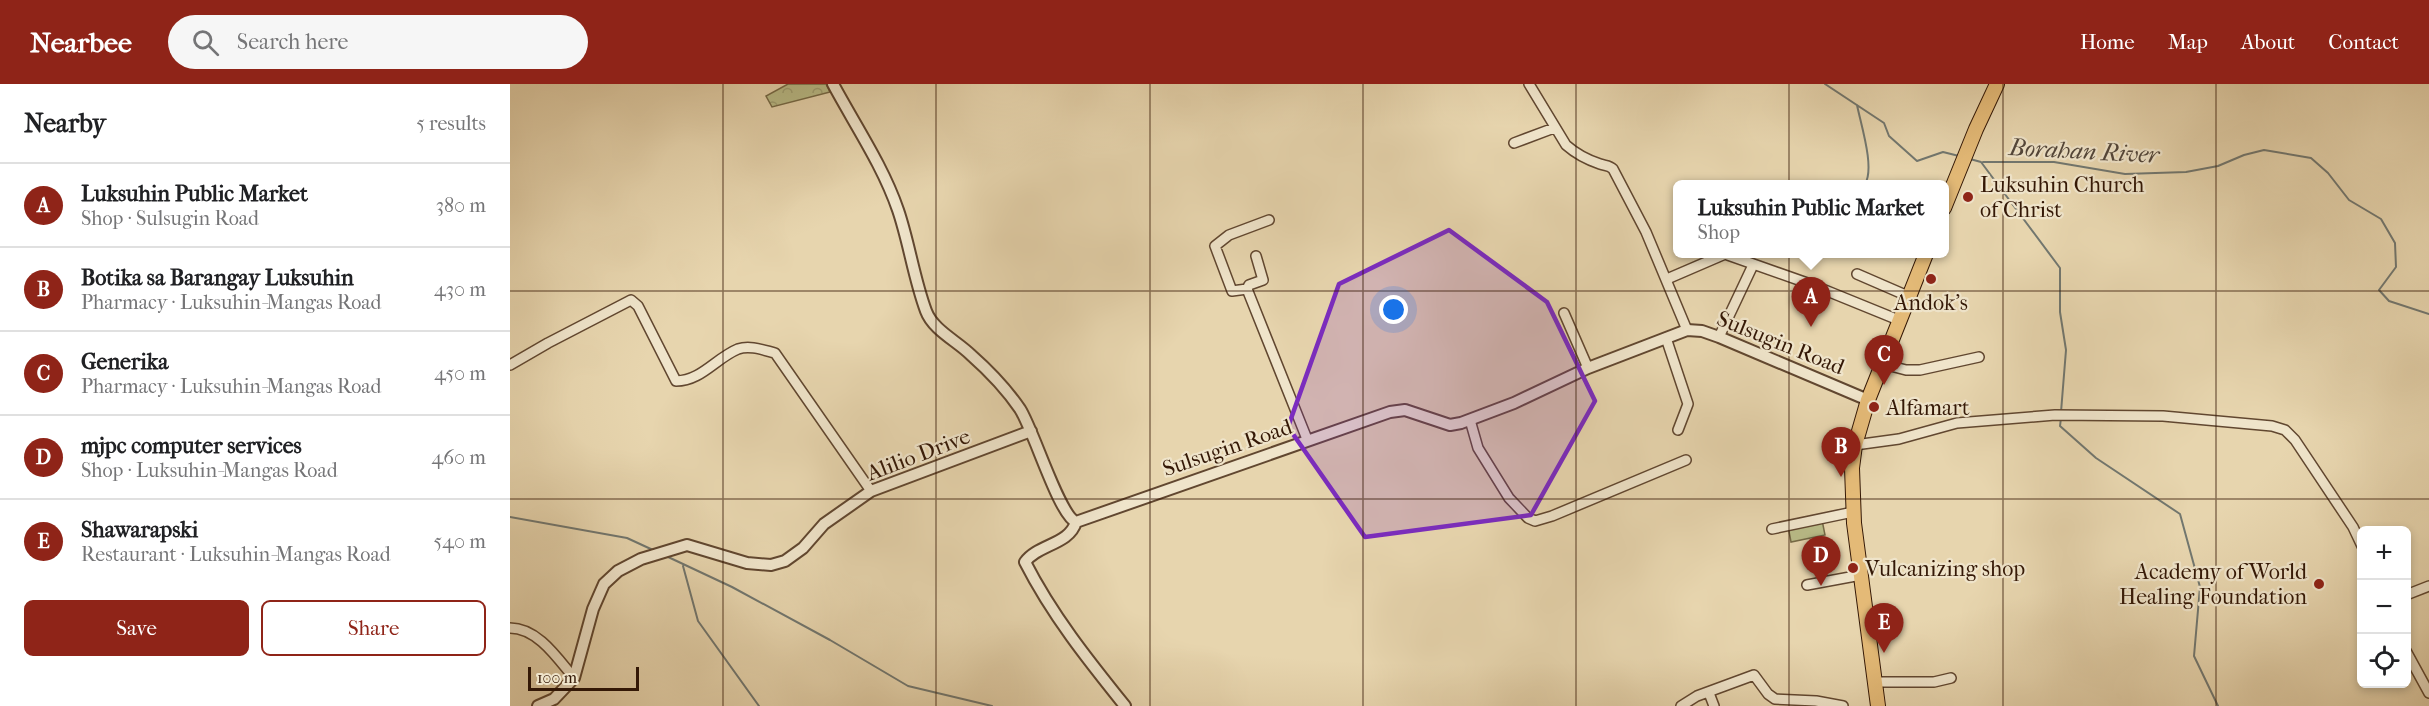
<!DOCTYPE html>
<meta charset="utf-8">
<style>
:root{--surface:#fff;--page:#f6f6f6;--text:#202124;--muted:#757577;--line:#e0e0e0;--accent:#8f2418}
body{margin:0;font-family:"IM FELL French Canon",serif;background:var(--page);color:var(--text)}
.controls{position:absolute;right:18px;bottom:18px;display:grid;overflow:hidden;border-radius:9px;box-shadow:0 3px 9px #0003}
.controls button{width:54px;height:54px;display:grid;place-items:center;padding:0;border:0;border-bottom:2px solid var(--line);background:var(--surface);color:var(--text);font:30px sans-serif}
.scale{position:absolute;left:18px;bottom:15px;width:111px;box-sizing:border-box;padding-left:6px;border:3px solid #341806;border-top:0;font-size:16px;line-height:21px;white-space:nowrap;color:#341806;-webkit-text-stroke:4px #efe4ca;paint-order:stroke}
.you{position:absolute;left:884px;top:226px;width:21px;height:21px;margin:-15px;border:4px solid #fff;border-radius:50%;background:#1a73e8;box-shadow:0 0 0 9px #1a73e833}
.badge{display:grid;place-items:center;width:39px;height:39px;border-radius:50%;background:var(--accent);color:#fff;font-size:20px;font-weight:700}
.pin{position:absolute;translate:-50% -50px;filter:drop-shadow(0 2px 3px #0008)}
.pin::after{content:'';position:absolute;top:32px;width:21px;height:18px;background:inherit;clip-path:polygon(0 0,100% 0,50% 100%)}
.popup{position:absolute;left:1163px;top:96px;width:276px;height:78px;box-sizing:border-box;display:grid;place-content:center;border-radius:9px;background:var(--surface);filter:drop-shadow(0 2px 4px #0005);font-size:20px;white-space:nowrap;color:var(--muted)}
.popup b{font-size:22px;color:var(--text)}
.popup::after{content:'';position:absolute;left:50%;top:100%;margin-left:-12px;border:12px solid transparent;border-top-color:var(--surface)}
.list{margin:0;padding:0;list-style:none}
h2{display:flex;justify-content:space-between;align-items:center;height:78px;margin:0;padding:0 24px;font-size:26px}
h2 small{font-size:20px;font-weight:400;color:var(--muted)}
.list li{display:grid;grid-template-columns:39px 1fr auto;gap:18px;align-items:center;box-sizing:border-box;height:84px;padding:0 24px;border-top:2px solid var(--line)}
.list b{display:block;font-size:22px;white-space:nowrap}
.list p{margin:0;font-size:20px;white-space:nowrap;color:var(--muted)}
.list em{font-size:20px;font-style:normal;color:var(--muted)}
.actions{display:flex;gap:12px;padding:18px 24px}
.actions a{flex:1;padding:14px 0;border:2px solid var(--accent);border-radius:9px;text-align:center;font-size:21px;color:var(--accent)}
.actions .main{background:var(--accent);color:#fff}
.icon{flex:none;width:33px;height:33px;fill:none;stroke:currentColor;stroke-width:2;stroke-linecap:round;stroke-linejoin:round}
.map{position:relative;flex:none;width:1919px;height:622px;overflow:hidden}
header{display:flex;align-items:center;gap:36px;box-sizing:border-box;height:84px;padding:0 30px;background:var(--accent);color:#fff}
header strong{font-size:28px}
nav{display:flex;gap:33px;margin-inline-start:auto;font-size:21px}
.search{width:420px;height:54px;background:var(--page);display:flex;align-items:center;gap:15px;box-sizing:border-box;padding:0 21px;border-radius:33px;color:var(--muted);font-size:22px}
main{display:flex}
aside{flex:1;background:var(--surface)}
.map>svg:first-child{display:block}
</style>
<header>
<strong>Nearbee</strong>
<div class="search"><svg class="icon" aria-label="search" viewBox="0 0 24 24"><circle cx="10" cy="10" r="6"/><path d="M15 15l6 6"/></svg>Search here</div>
<nav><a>Home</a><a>Map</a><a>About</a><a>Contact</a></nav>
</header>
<main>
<aside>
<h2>Nearby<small>5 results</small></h2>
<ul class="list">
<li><span class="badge">A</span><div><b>Luksuhin Public Market</b><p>Shop · Sulsugin Road</p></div><em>380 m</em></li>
<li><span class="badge">B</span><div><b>Botika sa Barangay Luksuhin</b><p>Pharmacy · Luksuhin-Mangas Road</p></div><em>430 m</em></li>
<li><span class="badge">C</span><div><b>Generika</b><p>Pharmacy · Luksuhin-Mangas Road</p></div><em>450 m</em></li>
<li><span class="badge">D</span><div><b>mjpc computer services</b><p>Shop · Luksuhin-Mangas Road</p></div><em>460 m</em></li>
<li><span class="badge">E</span><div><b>Shawarapski</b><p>Restaurant · Luksuhin-Mangas Road</p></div><em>540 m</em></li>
</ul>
<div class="actions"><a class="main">Save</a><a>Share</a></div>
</aside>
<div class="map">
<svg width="1919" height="622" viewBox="0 0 1919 622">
<defs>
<pattern id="park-crowns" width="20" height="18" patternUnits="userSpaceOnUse" patternTransform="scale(1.5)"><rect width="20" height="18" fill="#b9bc88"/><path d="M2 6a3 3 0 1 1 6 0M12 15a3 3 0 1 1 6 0" fill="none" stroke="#a0a174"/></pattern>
</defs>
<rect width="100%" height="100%" fill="#e7d5ae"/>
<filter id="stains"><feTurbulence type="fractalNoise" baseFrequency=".00333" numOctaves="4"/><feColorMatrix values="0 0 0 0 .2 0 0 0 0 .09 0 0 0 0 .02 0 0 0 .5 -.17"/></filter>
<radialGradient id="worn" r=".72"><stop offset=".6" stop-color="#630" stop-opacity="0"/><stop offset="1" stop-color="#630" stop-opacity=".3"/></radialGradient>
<!-- park -->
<path fill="url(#park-crowns)" stroke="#766a47" stroke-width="1.5" d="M 278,0 L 316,0 L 320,8 L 262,23 L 256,12 Z"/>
<!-- pitch -->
<path fill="#b9bc88" stroke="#766a47" stroke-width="1.5" d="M 1312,436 L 1315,451 L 1281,458 L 1278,442 Z"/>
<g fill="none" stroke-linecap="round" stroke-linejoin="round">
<!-- stream -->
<path stroke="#72776f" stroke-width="2" d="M 1315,0 L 1374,39 L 1379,52 L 1407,77 L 1433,68 L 1449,72
M 1347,21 C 1351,41 1365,84 1355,100
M 1460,75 L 1471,78 L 1550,184 L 1550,228 L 1556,266 L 1551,328
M 1473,78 L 1544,78 L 1615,90 L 1676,88 L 1708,82 L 1734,71 L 1754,66 L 1801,74 L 1818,89 L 1839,116 L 1871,135 L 1885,159 L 1886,183 L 1869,206 L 1879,217 L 1919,230
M 1551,334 L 1550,342 L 1586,374 L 1670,430 L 1690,503 L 1684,572 L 1708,622
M 0,433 L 117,454 L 143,466
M 156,472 L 222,503 L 320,556 L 398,602 L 482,622
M 173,482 L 188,537 L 249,622"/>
<defs>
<path id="minor" d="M 1019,0 L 1056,61 C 1065,69 1078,76 1090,80 C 1096,82 1099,81 1103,85 L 1136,148 L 1177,246
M 1004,59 L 1044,44
M 759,136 L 719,151 L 705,162 L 722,207 L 737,205 L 797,355
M 1347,190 L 1400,213
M 1157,195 L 1215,170 L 1300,200 L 1391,237
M 737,205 L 739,201 L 753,196 L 746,172
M 1054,229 L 1078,284
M 1209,253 L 1243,181
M 1156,254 L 1178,320 L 1168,346
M 1373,280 L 1396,286 L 1410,286 L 1469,273
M 0,281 L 38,259 L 121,216 L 128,222 L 166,297 C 191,297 206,274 228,265 C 240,261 253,266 265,269 L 361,407
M 960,336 L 968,364 L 999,414 L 1018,434 L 1025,437 L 1042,432 L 1176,376
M 1345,361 L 1389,355 L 1447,339 L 1545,331 L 1653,332 L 1762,342 L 1775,346 L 1785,356 L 1843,443 L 1852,462
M 1262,445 L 1343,428
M 1297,501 L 1351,491
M 1896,511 L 1919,502
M 0,544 C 28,544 48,575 64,594
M 1896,567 L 1919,609
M 1365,598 L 1424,598 L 1441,594
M 1199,609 L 1204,622
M 1171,622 L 1187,612 L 1244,591 L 1258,610 L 1265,615 L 1306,617 L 1333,622"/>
<path id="tertiary" d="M 323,0 C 345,41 373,82 388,126 C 399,158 404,195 416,227 C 423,246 447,257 461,271 C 478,286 497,306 510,325 C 524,347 549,431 566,438 L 880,328 L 895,326 L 940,341 L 951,339 L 1004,319 L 1078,284 L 1177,246 L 1192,247 L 1209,253 L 1358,316
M 566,438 C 559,461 528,460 515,478 C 542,531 578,576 615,622
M 28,622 L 44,615 L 64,594 L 83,525 L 94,500 L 108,487 L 131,475 L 177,461 L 237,479 L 261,481 L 275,477 L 293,464 L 314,440 L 361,407 L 521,347"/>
<path id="primary" d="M 1434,124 L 1466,45 L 1487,0
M 1368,622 L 1344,439 L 1342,384 L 1345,361 L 1358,316 L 1416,170"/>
</defs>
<!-- minor casing -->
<use href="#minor" stroke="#614730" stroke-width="12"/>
<!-- tertiary casing -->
<use href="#tertiary" stroke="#614730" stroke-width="14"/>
<!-- primary casing -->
<use href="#primary" stroke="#341806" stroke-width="16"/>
<!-- minor -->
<use href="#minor" stroke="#efe4ca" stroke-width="9"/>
<!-- tertiary -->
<use href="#tertiary" stroke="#efe4ca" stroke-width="10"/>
<!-- primary -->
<use href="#primary" stroke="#e4ba77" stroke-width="14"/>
</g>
<!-- marked area -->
<path fill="#7b2cbf" fill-opacity="0.2" stroke="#7b2cbf" stroke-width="4.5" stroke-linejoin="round" d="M 939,146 L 1037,218 L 1085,317 L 1021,431 L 855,453 L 778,343 L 829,200 Z"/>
<!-- grid -->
<path fill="none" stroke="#341806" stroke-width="1.5" stroke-opacity="0.55" d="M 213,0 L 213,622M 426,0 L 426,622M 640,0 L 640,622M 853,0 L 853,622M 1066,0 L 1066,622M 1279,0 L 1279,622M 1493,0 L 1493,622M 1706,0 L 1706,622M 0,207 L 1919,207M 0,415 L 1919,415"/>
<!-- markers -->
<g fill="#8f2418" stroke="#efe4ca" stroke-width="2">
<circle cx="1458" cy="113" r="6"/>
<circle cx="1421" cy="195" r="6"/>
<circle cx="1364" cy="323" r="6"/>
<circle cx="1343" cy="484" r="6"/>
<circle cx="1809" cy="500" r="6"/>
</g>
<g text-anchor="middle" stroke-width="4.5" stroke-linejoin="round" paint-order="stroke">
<!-- poi labels -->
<g font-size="22" fill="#341806" stroke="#efe4ca" text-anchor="start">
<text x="1470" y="108">Luksuhin Church<tspan x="1470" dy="25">of Christ</tspan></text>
<text x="1421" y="226" text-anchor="middle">Andok's</text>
<text x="1376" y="331">Alfamart</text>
<text x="1355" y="492">Vulcanizing shop</text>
<text x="1797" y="495" text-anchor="end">Academy of World<tspan x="1797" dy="25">Healing Foundation</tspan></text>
</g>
<!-- street labels -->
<g font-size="22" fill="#341806" stroke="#efe4ca">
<text transform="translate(1271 258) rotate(22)" y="8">Sulsugin Road</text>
<text transform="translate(717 363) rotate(-19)" y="8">Sulsugin Road</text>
<text transform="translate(408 370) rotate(-21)" y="8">Alilio Drive</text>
</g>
<!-- water labels -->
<g font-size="24" font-style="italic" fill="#53473b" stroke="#efe4ca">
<text transform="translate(1574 67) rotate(3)" y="8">Borahan River</text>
</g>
</g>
<rect width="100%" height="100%" filter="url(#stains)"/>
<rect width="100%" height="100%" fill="url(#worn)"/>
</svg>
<div class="controls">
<button>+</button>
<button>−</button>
<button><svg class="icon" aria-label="locate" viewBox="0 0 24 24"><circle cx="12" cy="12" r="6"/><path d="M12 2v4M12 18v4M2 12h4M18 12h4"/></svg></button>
</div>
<div class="scale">100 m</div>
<div class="you"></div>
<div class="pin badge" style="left:1301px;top:243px">A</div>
<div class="popup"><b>Luksuhin Public Market</b>Shop</div>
<div class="pin badge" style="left:1331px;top:393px">B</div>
<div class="pin badge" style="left:1374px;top:301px">C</div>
<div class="pin badge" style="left:1311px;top:502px">D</div>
<div class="pin badge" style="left:1374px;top:569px">E</div>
</div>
</main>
